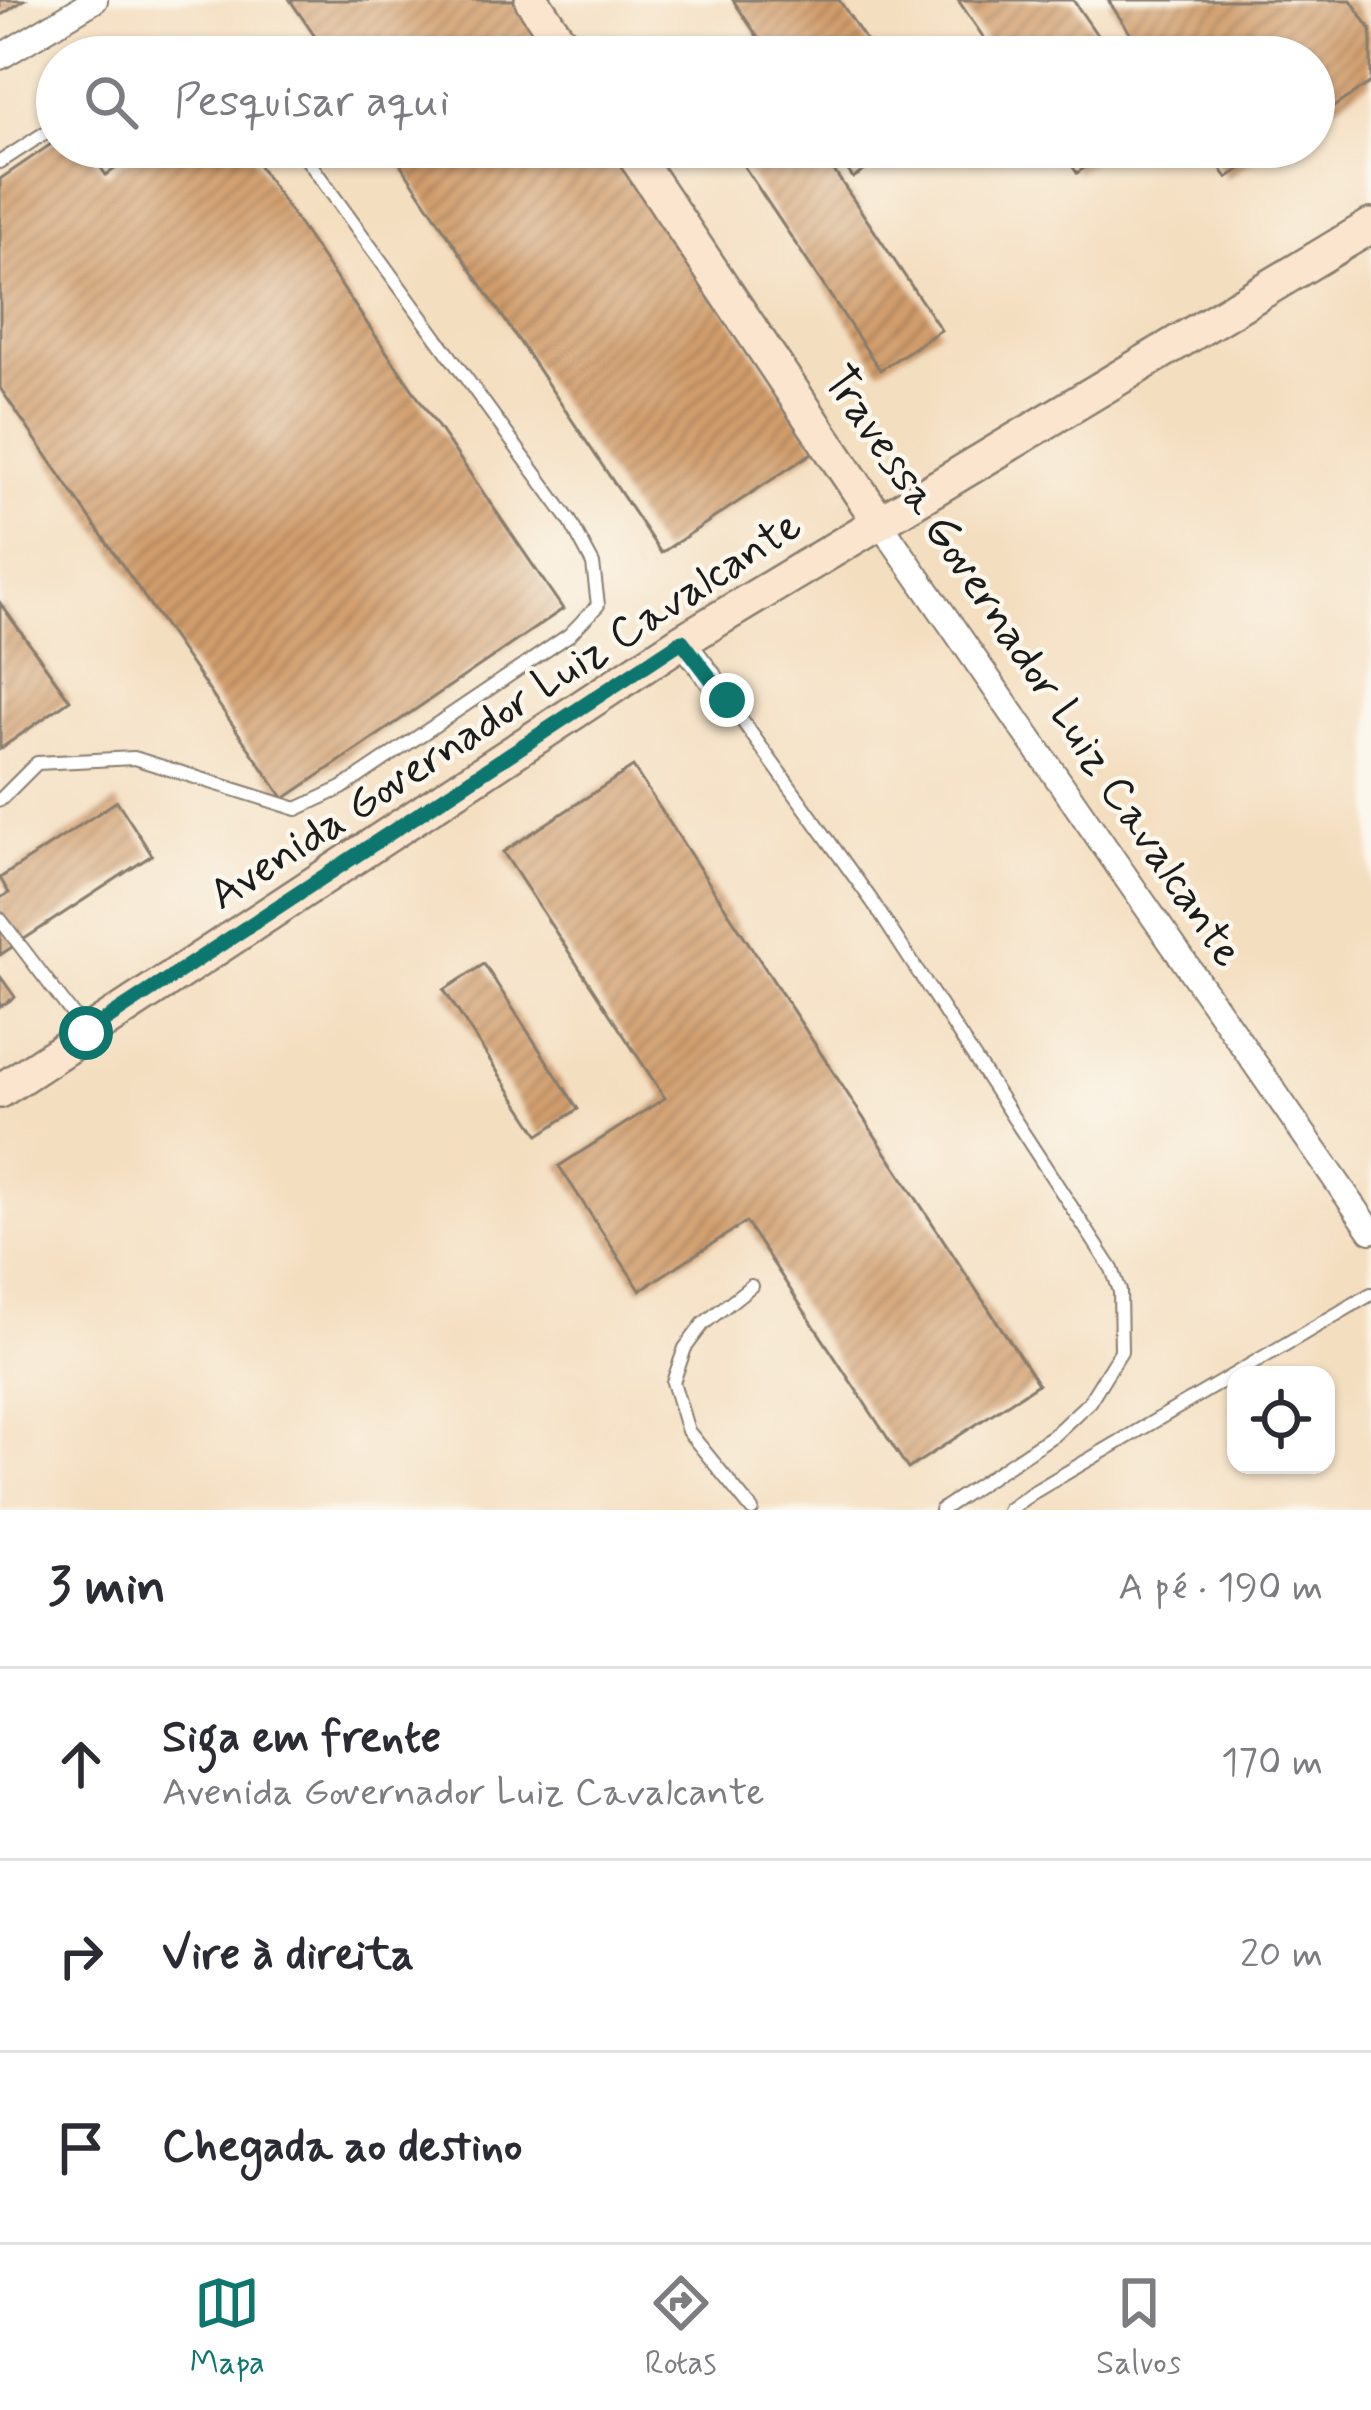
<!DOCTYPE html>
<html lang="pt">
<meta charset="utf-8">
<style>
:root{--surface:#fff;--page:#f2f2f3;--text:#2b2b33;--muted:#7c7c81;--line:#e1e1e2;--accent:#0f766e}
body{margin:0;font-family:Mynerve,sans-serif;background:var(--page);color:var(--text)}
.controls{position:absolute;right:36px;bottom:36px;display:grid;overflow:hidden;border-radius:24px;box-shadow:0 3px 9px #0004}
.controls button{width:108px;height:108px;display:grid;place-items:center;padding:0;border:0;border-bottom:3px solid var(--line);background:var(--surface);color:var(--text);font:60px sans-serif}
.stop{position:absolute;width:36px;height:36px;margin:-27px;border:9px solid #0f766e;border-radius:50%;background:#fff}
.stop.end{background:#0f766e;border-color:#fff;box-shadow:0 3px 12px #0008}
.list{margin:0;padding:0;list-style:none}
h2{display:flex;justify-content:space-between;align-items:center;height:156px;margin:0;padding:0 48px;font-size:51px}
h2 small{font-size:39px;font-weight:400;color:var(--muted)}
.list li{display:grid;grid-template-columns:78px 1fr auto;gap:36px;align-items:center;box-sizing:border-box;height:192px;padding:0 48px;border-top:3px solid var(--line)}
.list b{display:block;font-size:45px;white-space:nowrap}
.list p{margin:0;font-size:39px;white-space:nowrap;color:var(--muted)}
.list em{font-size:39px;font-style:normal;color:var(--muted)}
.icon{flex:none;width:66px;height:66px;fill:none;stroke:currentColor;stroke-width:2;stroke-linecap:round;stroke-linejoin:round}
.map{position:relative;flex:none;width:1371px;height:1510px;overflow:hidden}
.search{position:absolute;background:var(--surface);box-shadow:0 3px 9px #0004;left:36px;right:36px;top:36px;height:132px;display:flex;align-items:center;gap:30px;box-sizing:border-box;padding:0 42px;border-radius:66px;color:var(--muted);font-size:45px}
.sheet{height:732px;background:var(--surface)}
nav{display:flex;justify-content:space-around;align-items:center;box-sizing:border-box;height:168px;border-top:3px solid var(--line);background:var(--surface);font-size:33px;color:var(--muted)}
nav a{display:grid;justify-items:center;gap:6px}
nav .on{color:var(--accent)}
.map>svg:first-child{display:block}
</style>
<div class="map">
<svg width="1371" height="1510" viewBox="0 0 1371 1510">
<defs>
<pattern id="building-hatch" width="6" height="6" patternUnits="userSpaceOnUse" patternTransform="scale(3)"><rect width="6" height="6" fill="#d19d6c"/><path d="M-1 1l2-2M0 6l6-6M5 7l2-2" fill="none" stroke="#a97f58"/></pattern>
</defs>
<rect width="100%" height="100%" fill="#fbf7ec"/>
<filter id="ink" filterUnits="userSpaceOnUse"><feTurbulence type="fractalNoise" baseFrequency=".00833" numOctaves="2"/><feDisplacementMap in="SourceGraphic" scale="24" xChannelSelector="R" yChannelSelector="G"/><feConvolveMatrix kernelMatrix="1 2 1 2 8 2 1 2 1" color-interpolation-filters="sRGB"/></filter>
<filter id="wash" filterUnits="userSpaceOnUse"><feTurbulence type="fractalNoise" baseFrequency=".004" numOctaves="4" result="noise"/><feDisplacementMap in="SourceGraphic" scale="48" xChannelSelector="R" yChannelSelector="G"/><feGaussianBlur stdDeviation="2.7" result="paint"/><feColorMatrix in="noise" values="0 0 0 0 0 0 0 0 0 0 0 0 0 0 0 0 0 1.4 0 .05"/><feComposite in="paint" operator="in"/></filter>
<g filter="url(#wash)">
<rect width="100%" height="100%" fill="#f4dec0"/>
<g id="blocks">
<!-- building -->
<path fill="url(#building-hatch)" d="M 0,0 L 24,0 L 0,16 Z
M 290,0 L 518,0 L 556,57 L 329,57 Z
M 733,0 L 839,0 L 877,57 L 771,57 Z
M 958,0 L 1073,0 L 1112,57 L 997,57 Z
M 1108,0 L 1351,0 L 1371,30 L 1371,82 L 1314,120 L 1314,57 L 1146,57 Z
M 57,140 L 57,147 L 86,147 L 106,175 L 147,147 L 246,147 L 563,609 L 284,799 L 0,388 L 0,179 Z
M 389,147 L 616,147 L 818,449 L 661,553 Z
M 731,147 L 818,147 L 941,330 L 880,370 Z
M 832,147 L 901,147 L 853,178 Z
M 1059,147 L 1115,147 L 1077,173 Z
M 1207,147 L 1274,147 L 1227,178 Z
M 0,603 L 70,700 L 0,749 Z
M 633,767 L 1038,1384 L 908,1469 L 746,1222 L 640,1290 L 559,1166 L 665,1098 L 503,852 Z
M 117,801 L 152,855 L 0,955 L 0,898 L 9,893 L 0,878 Z
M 484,964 L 578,1109 L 539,1135 L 444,990 Z
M 0,976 L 15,997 L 0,1007 Z"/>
</g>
</g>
<g filter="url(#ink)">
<use href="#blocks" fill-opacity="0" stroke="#887d6e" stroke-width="3"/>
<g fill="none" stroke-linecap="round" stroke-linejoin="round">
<defs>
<path id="lane" d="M 202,57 L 219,53 L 223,57
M 0,162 L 57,125
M 728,701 L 872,901 L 1112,1269 L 1120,1291 L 1121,1351 L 1089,1402 L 1055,1434 L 941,1510
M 0,800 L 37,763 L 134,758 L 297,809 L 342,788 L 569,635 L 598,605 L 593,564 L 570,521 L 298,147
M 0,919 L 86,1032
M 751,1286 L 703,1324 L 685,1348 L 673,1382 L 688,1431 L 752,1510
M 1008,1510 L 1032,1493 L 1371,1294"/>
<path id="street" d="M 0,57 L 95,0
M 879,521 L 1371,1231
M 682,641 L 727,700"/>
<path id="secondary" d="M 532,0 L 570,57
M 629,147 L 879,521
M 0,1091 L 682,641 L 1371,226"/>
</defs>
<!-- lane casing -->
<use href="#lane" stroke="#887d6e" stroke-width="16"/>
<!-- street casing -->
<use href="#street" stroke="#887d6e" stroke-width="28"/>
<!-- secondary casing -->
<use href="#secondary" stroke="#887d6e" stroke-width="38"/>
<!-- lane -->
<use href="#lane" stroke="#fff" stroke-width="12"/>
<!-- street -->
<use href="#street" stroke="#fff" stroke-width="24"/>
<!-- secondary -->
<use href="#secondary" stroke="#fbe5cf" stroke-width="33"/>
</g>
</g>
<g fill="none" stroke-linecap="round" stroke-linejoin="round" filter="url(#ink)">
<!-- route -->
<path stroke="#0f766e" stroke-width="15" d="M 86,1033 L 682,641 L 727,700"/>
</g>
<g text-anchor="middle" stroke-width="9" stroke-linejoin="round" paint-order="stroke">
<!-- street labels -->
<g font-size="45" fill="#1c1c1c" stroke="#fbf7ec">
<text transform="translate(1035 665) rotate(56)" y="16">Travessa Governador Luiz Cavalcante</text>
<text transform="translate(504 708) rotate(-33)" y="16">Avenida Governador Luiz Cavalcante</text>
</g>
</g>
</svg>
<div class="controls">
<button><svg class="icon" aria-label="locate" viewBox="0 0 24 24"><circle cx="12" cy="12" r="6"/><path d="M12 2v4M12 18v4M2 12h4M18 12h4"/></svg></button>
</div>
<div class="stop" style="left:86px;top:1033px"></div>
<div class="stop end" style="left:727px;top:700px"></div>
<div class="search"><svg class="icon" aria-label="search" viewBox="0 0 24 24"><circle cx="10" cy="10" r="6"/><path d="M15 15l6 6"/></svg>Pesquisar aqui</div>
</div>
<section class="sheet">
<h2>3 min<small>A pé · 190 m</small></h2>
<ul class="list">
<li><svg class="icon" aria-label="ahead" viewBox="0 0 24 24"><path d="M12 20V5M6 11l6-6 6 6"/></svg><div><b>Siga em frente</b><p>Avenida Governador Luiz Cavalcante</p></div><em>170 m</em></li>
<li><svg class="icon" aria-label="right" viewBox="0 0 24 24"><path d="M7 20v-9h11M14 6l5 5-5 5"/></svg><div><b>Vire à direita</b></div><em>20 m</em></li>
<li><svg class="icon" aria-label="arrive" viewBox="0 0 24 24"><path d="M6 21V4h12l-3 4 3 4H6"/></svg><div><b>Chegada ao destino</b></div></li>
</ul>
</section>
<nav>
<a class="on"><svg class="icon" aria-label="map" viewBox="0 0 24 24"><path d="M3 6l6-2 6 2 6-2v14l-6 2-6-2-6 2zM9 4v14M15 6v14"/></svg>Mapa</a>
<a><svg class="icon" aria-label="directions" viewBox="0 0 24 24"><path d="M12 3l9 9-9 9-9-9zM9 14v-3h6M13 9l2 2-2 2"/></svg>Rotas</a>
<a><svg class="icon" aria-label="saved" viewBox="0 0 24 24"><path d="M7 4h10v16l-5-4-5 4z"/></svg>Salvos</a>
</nav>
